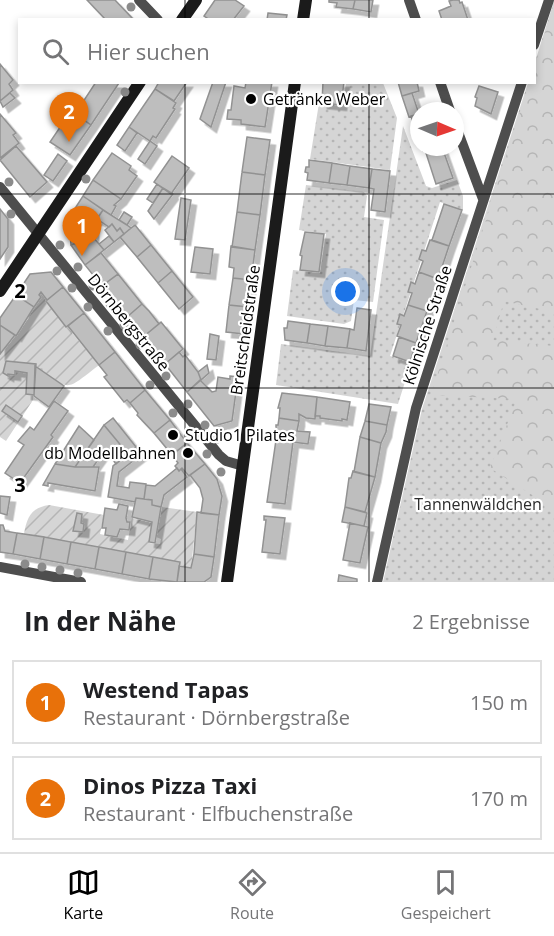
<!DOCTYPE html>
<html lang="de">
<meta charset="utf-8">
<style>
:root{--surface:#fff;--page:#f6f6f6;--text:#202124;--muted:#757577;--line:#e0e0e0;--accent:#000}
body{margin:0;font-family:"Open Sans",sans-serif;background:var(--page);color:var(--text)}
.compass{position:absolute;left:410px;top:102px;width:54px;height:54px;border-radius:50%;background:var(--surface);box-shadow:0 3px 9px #0003;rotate:92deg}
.you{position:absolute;left:346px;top:292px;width:21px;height:21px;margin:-15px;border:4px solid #fff;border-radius:50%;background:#1a73e8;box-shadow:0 0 0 9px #1a73e833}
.badge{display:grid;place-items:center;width:39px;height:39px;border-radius:50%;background:var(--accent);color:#fff;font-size:20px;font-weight:700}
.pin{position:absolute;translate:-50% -50px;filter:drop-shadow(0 2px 3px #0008)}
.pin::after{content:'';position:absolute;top:32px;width:21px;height:18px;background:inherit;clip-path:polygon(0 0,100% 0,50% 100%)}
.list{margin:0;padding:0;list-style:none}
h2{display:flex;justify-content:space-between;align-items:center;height:78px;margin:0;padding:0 24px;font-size:26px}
h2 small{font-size:20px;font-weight:400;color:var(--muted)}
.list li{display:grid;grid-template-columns:39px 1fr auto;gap:18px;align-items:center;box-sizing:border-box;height:84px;margin:0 12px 12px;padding:0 12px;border:2px solid var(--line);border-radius:0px}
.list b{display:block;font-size:22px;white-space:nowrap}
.list p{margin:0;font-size:20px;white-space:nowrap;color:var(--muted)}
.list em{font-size:20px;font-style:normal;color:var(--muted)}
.icon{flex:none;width:33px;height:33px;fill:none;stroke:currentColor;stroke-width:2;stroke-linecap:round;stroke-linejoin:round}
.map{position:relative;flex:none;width:554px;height:582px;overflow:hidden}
.search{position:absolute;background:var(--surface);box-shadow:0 3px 9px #0003;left:18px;right:18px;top:18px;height:66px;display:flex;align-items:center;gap:15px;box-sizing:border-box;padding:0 21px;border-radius:0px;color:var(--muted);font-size:22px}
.sheet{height:270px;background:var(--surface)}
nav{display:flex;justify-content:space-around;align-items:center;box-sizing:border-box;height:84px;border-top:2px solid var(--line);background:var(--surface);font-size:16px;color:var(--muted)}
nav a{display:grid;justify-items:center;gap:3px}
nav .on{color:var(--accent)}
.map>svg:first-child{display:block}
</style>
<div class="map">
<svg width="554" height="582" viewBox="0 0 554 582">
<defs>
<pattern id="grass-dots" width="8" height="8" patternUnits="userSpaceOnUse" patternTransform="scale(1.5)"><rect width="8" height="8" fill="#d5d5d5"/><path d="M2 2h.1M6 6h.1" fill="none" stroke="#b5b5b5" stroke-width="1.8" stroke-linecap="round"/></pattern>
<pattern id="forest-crowns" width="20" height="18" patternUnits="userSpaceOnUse" patternTransform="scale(1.5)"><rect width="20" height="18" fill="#d5d5d5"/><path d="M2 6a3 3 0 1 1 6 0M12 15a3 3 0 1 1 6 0" fill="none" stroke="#b5b5b5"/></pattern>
<pattern id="garden-furrows" width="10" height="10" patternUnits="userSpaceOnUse" patternTransform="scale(1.5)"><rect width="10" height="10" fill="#d5d5d5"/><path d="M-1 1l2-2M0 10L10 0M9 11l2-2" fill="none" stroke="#b5b5b5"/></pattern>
<filter id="shadow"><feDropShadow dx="5.5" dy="5.5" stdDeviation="0" flood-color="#0004"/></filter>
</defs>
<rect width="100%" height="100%" fill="#fff"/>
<!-- grass -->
<path fill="url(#grass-dots)" d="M 554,1 L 554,582 L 383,582 L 422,409 L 528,83 L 534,82 L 535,62 Z
M 346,83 L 383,83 L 397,118 L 390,170 L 310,159 L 319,103 L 343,106 Z
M 403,126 L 426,186 L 432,188 L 457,180 L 463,196 L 463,210 L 440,202 L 390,356 L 411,363 L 398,404 L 276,385 L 281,344 L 370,356 Z
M 306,185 L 364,192 L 367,196 L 364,217 L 384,220 L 373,302 L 354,300 L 351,321 L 344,324 L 287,316 L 293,270 L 320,273 L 326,234 L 299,230 Z"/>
<!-- forest -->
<path fill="url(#forest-crowns)" d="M 554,3 L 554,312 L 504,301 L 493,340 L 554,346 L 554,509 L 490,468 L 517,399 L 431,395 L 529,83 L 534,82 L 535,65 Z"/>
<!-- garden -->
<path fill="url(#garden-furrows)" d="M 41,292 L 53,310 L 99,365 C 64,392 72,391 35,367 L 33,400 L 6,441 L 0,437 L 0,354 L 7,344 L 9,344 L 29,318 L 27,316 L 41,297 L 39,295 Z
M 49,505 L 104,515 L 100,534 L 128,540 L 132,518 L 152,523 L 149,543 L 160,544 L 161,539 L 156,537 L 162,507 L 197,512 L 191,568 L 179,566 L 180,562 L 24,534 C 27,517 31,508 49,505 Z"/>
<!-- building -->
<path fill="#bebebe" stroke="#929292" stroke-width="1.5" filter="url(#shadow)" d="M 87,0 L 115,0 L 132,18 L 131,20 L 106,20 Z
M 215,0 L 235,0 L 244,6 L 233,20 L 210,20 L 204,16 Z
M 329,0 L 355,0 L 353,9 L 336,7 L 337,3 L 329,2 Z
M 355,0 L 373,0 L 371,12 L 353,9 Z
M 453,0 L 459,0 L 460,3 L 462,2 L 468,20 L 442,20 L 439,11 L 451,6 L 449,1 Z
M 268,13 L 287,15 L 286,20 L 267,20 Z
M 0,64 L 13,80 L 9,84 L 13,90 L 0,101 Z
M 96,82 L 119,83 L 91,125 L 75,114 Z
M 159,82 L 187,82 L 174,101 L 155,89 Z
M 213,82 L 226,82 L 211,127 L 200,119 Z
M 246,82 L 272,82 L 265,127 L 241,124 L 241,120 L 227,119 L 228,110 L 231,110 L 234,86 L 245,88 Z
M 323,82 L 344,82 L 341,105 L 322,103 Z
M 398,82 L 417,82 L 419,91 L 402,96 Z
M 479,86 L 498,92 L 491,114 L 475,106 L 477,98 L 475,97 Z
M 155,89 L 176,103 L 173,108 L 175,109 L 156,138 L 153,136 L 150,141 L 129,127 Z
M 10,93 L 15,98 L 3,107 L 0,101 Z
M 412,93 L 419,114 L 409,117 L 402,96 Z
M 71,111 L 91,125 L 70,155 L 50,142 Z
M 0,114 L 16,133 L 13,135 L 19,143 L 0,158 Z
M 419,114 L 419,140 L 411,116 Z
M 129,127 L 137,133 L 125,151 L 117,145 Z
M 247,137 L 270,140 L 265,175 L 242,172 Z
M 150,141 L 157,146 L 145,164 L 138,159 Z
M 16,146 L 47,182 L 30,197 L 0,160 Z
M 421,147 L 442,147 L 453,178 L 436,184 L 425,150 L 423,151 Z
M 112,153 L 131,166 L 129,170 L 137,176 L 121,199 L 93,180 Z
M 58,154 L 67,161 L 53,181 L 44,175 Z
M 172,156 L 189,168 L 171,194 L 154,182 Z
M 309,160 L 332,163 L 329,183 L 307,180 L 308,173 L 305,172 L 306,167 L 309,167 Z
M 332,163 L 350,166 L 347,185 L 329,183 Z
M 350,166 L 372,169 L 369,188 L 347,185 Z
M 372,169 L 390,171 L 385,212 L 371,210 L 374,189 L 369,188 Z
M 242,172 L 265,175 L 260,215 L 237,212 Z
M 93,180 L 121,199 L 114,205 L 116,206 L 111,215 L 83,196 Z
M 157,184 L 163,188 L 153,203 L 147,199 Z
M 163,188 L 173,194 L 154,219 L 148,211 Z
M 83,196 L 103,210 L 96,220 L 94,219 L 93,237 L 71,245 L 69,223 L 72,213 Z
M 181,198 L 191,200 L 185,240 L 175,239 Z
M 444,204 L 462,210 L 449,246 L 432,240 Z
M 0,209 L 8,219 L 8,247 L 0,259 Z
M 103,210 L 127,225 L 131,228 L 124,234 L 120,228 L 117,231 L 112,224 L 109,227 L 97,219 Z
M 124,212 L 132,217 L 127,225 L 119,220 Z
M 237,212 L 260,215 L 255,250 L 232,247 Z
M 112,224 L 117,231 L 120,228 L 124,234 L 114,242 L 105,230 Z
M 135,225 L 151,245 L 137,257 L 120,237 Z
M 305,232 L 324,234 L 319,272 L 300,270 L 302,256 L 300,255 Z
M 109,236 L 114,242 L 104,250 L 99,244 Z
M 93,237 L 104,250 L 85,265 L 71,245 Z
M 430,240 L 449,246 L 438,279 L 419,272 L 423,261 L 419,259 L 422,250 L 426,251 Z
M 151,245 L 172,271 L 158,283 L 137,257 Z
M 231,246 L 255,250 L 251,280 L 233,278 L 234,268 L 229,267 Z
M 195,247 L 213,249 L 210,274 L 191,272 Z
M 101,253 L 118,274 L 102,286 L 85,265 Z
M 172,271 L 193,297 L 179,309 L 158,283 Z
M 51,272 L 63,287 L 47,300 L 41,292 L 39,295 L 41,297 L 34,307 L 16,295 L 30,274 Z
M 419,272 L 438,279 L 427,311 L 408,305 L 412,293 L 408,292 L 411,282 L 415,284 Z
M 118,274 L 142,304 L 127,317 L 102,286 Z
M 233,278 L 251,280 L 248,307 L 229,305 Z
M 63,287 L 84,313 L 66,327 L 46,301 Z
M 16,295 L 34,307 L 16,336 L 0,325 L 0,318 Z
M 142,304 L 149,311 L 159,324 L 143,337 L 127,317 Z
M 229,305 L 248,307 L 244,334 L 226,332 Z
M 408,305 L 427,311 L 416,343 L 397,336 L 401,325 L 397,324 L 400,314 L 404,316 Z
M 357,308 L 371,310 L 366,351 L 347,348 L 350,329 L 354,330 Z
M 84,313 L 115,352 L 99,365 L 68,326 Z
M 288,321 L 310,324 L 307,343 L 285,340 L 284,328 L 287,328 Z
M 161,322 L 183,349 L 165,364 L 143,337 Z
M 310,324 L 328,326 L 325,346 L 307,343 Z
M 0,325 L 15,335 L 0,354 Z
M 328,326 L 350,329 L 347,348 L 325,346 Z
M 210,334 L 219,336 L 216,360 L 207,359 Z
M 399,337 L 416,343 L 410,362 L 393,356 Z
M 115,352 L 145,390 L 130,403 L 127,400 L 124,402 L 104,377 L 107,375 L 99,365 Z
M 179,352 L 183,357 L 185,355 L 198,372 L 201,380 L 187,392 L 165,364 Z
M 6,361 L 36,364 L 34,395 L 26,394 L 27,373 L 15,371 L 15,375 L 8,374 L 8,376 L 3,373 Z
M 207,365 L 209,373 L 201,380 L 198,372 Z
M 35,366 L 64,386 L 49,407 L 34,396 Z
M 230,376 L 238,377 L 232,421 L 214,426 L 187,392 L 200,380 L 212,392 L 216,391 L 218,377 L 230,379 Z
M 145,390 L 170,420 L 154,433 L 137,415 L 138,413 L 130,403 Z
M 282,393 L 317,397 L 315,419 L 306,418 L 299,414 L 299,421 L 279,418 L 280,408 L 278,408 Z
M 317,397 L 350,402 L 347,420 L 342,419 L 342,421 L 320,418 L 320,416 L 315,416 Z
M 54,401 L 68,411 L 51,435 L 53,437 L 20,483 L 5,473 L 24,445 L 18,441 L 30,427 L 34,430 Z
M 369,404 L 391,407 L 387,425 L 365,421 Z
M 6,405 L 22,416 L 18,422 L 2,411 Z
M 113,418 L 136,447 L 128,454 L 104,425 Z
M 279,418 L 299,421 L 297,431 L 310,432 L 308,444 L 276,440 L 276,425 L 278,425 Z
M 170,420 L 187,443 L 172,455 L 154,433 Z
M 365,421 L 387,425 L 386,432 L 381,443 L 360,437 Z
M 104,425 L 128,454 L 116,464 L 105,450 L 93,467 L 75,467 Z
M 79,426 L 94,440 L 75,467 L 55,464 Z
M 360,437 L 381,443 L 375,477 L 354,472 Z
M 276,440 L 293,442 L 285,504 L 267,502 Z
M 187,443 L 205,464 L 189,476 L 182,468 L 179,471 L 175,466 L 178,463 L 172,455 Z
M 136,447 L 142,454 L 119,472 L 117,486 L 129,488 L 130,482 L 146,484 L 144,499 L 136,498 L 135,502 L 108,497 L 113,466 Z
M 55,464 L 75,467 L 99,467 L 95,491 L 48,483 L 48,486 L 43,485 Z
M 205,464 L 217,479 L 222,496 L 219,515 L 201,513 L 203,499 L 200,488 L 190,475 Z
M 177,468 L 179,471 L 181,469 L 187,477 L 164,495 L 161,507 L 152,505 L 152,500 L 144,499 L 146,485 L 155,486 Z
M 353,471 L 375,477 L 365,512 L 345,507 L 349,478 L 351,478 Z
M 0,496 L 10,497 L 7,515 L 0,513 Z
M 136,498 L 152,500 L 152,505 L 161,507 L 155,543 L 149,542 L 152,522 L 132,517 Z
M 119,504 L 128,506 L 126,518 L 127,522 L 130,522 L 129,530 L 120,529 L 117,537 L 105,535 L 106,528 L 102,528 L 105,508 L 117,510 Z
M 345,507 L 367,513 L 364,526 L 342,522 Z
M 197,512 L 219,515 L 214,557 L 194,554 Z
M 77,513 L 82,514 L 81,523 L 84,524 L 83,532 L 73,531 Z
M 264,516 L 285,518 L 280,554 L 262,552 L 266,520 L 264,520 Z
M 350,523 L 368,527 L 360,563 L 343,560 Z
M 0,525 L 3,525 L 5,531 L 17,533 L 13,554 L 0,552 Z
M 17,533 L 44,537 L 40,559 L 13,554 Z
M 44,537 L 71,542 L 67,564 L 40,559 Z
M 71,542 L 99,547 L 95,569 L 67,564 Z
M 99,547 L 126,552 L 122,574 L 95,569 Z
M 126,552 L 153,557 L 149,579 L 122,574 Z
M 194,554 L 214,557 L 211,577 L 204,582 L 177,582 L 179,566 L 191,568 Z
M 153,557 L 180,562 L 177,582 L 149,579 Z
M 339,575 L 357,579 L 357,582 L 338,582 Z"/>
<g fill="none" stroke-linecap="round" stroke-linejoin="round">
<!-- street -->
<path stroke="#4e4e4e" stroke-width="10" d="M 139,0 L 158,20
M 409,0 L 416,20
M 534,45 L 549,0
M 440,82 L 450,111
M 455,124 L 483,199
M 0,187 L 219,455 L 226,461 L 243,466
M 0,567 L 81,582
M 377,582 L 416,408 L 522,82"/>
<!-- secondary -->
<path stroke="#1b1b1b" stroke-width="12" d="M 182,20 L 196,0
M 303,20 L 306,0
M 0,291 L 140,82
M 227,582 L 295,82"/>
</g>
<!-- trees -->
<g fill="#8b8b8b">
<circle cx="131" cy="7" r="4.5"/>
<circle cx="125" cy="92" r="4.5"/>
<circle cx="86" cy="179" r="4.5"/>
<circle cx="9" cy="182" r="4.5"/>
<circle cx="11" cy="214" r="4.5"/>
<circle cx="60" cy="245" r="4.5"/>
<circle cx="78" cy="267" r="4.5"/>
<circle cx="57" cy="271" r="4.5"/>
<circle cx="93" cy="286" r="4.5"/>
<circle cx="72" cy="288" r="4.5"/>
<circle cx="110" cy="304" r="4.5"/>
<circle cx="88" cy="307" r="4.5"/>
<circle cx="124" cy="325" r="4.5"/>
<circle cx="108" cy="331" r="4.5"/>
<circle cx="140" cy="345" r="4.5"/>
<circle cx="166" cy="376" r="4.5"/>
<circle cx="150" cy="385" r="4.5"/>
<circle cx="188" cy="404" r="4.5"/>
<circle cx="173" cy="413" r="4.5"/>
<circle cx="205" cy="425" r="4.5"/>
<circle cx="189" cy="433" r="4.5"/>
<circle cx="217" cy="439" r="4.5"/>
<circle cx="207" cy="454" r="4.5"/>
<circle cx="221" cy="472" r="4.5"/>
<circle cx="25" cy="564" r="4.5"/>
<circle cx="42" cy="567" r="4.5"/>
<circle cx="60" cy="570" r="4.5"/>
<circle cx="78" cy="573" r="4.5"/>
</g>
<!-- grid -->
<path fill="none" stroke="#000" stroke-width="1.5" stroke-opacity="0.55" d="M 185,0 L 185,20M 369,0 L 369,20M 185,82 L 185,582M 369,82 L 369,582M 0,194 L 554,194M 0,388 L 554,388"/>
<!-- markers -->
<g fill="#000" stroke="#fff" stroke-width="2">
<circle cx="251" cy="99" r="6"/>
<circle cx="173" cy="435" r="6"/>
<circle cx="188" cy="453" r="6"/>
</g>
<g text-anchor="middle" stroke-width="4.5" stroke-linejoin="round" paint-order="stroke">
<!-- poi labels -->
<g font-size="16" fill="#000" stroke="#fff" text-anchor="start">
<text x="263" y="105">Getränke Weber</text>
<text x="185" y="441">Studio1 Pilates</text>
<text x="176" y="459" text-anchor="end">db Modellbahnen</text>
</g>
<!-- street labels -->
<g font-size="16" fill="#000" stroke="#fff">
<text transform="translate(129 322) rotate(51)" y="6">Dörnbergstraße</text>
<text transform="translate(427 325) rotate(-72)" y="6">Kölnische Straße</text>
<text transform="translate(245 330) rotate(-82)" y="6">Breitscheidstraße</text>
</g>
<!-- park labels -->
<g font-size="16" fill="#2c2c2c" stroke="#fff">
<text x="478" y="510">Tannenwäldchen</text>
</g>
</g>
<g font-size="20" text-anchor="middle" font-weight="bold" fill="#000" stroke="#fff" stroke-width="4.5" stroke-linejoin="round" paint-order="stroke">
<text x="20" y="298">2</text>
<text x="20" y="492">3</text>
</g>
</svg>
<svg class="compass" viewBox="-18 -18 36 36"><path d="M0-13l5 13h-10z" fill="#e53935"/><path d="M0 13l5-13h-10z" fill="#757577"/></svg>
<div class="you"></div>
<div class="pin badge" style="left:82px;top:256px;background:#e8710a">1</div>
<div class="pin badge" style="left:69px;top:142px;background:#e8710a">2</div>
<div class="search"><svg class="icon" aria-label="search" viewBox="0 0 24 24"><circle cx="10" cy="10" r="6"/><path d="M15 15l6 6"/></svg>Hier suchen</div>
</div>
<section class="sheet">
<h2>In der Nähe<small>2 Ergebnisse</small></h2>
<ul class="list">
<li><span class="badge" style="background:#e8710a">1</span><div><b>Westend Tapas</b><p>Restaurant · Dörnbergstraße</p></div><em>150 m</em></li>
<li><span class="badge" style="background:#e8710a">2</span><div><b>Dinos Pizza Taxi</b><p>Restaurant · Elfbuchenstraße</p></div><em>170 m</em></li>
</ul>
</section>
<nav>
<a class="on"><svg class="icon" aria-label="map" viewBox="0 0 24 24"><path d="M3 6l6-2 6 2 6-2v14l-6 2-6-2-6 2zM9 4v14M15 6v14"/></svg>Karte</a>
<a><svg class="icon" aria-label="directions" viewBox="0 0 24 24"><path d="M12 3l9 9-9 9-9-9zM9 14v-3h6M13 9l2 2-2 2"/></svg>Route</a>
<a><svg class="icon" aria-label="saved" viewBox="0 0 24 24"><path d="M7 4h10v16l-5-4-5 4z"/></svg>Gespeichert</a>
</nav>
